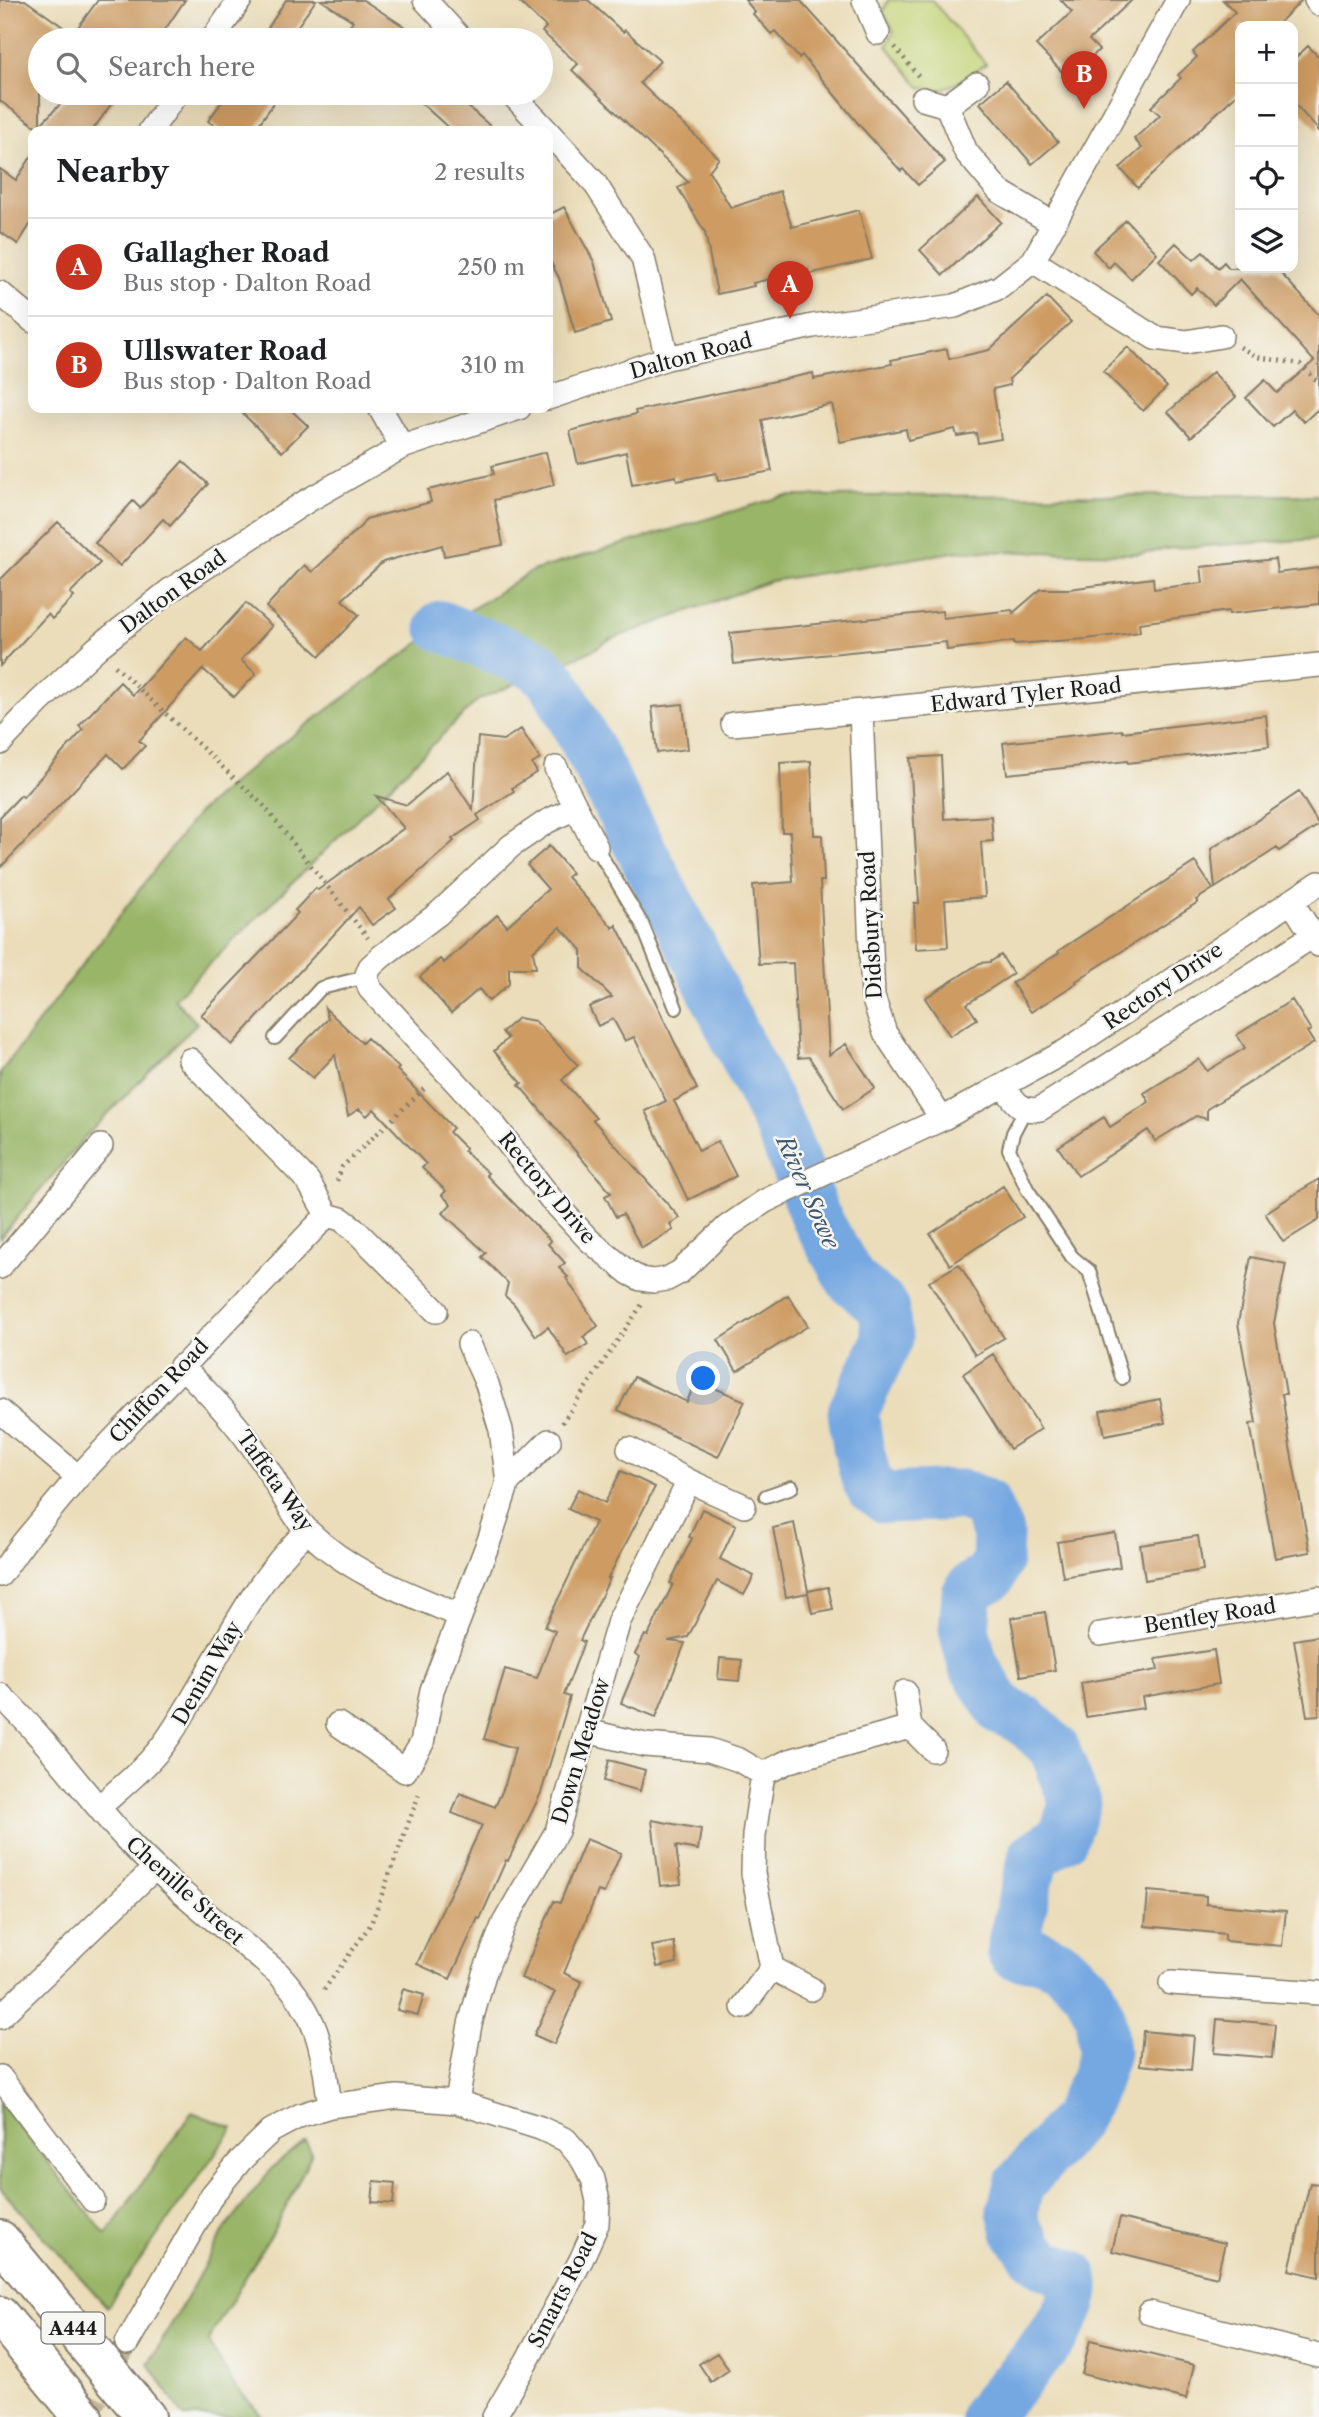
<!DOCTYPE html>
<meta charset="utf-8">
<style>
:root{--surface:#fff;--page:#f6f6f6;--text:#202124;--muted:#757577;--line:#e0e0e0;--accent:#c8321e}
body{margin:0;font-family:"Libre Caslon Text",serif;background:var(--page);color:var(--text)}
.controls{position:absolute;right:21px;top:21px;display:grid;overflow:hidden;border-radius:14px;box-shadow:0 7px 28px #0002}
.controls button{width:63px;height:63px;display:grid;place-items:center;padding:0;border:0;border-bottom:2px solid var(--line);background:var(--surface);color:var(--text);font:35px sans-serif}
.you{position:absolute;left:704px;top:1379px;width:24px;height:24px;margin:-18px;border:5px solid #fff;border-radius:50%;background:#1a73e8;box-shadow:0 0 0 10px #1a73e833}
.badge{display:grid;place-items:center;width:46px;height:46px;border-radius:50%;background:var(--accent);color:#fff;font-size:23px;font-weight:700}
.pin{position:absolute;translate:-50% -58px;filter:drop-shadow(0 2px 4px #0008)}
.pin::after{content:'';position:absolute;top:37px;width:24px;height:21px;background:inherit;clip-path:polygon(0 0,100% 0,50% 100%)}
.list{margin:0;padding:0;list-style:none}
h2{display:flex;justify-content:space-between;align-items:center;height:91px;margin:0;padding:0 28px;font-size:30px}
h2 small{font-size:23px;font-weight:400;color:var(--muted)}
.list li{display:grid;grid-template-columns:46px 1fr auto;gap:21px;align-items:center;box-sizing:border-box;height:98px;padding:0 28px;border-top:2px solid var(--line)}
.list b{display:block;font-size:26px;white-space:nowrap}
.list p{margin:0;font-size:23px;white-space:nowrap;color:var(--muted)}
.list em{font-size:23px;font-style:normal;color:var(--muted)}
.icon{flex:none;width:38px;height:38px;fill:none;stroke:currentColor;stroke-width:2;stroke-linecap:round;stroke-linejoin:round}
.map{position:relative;flex:none;width:1319px;height:2417px;overflow:hidden}
.search{position:absolute;background:var(--surface);box-shadow:0 7px 28px #0002;left:28px;top:28px;width:525px;height:77px;display:flex;align-items:center;gap:18px;box-sizing:border-box;padding:0 24px;border-radius:38px;color:var(--muted);font-size:26px}
.panel{position:absolute;background:var(--surface);box-shadow:0 7px 28px #0002;left:28px;top:126px;width:525px;height:287px;border-radius:14px}
.map>svg:first-child{display:block}
</style>
<div class="map">
<svg width="1319" height="2417" viewBox="0 0 1319 2417">
<rect width="100%" height="100%" fill="#f6f6f2"/>
<filter id="ink" filterUnits="userSpaceOnUse"><feTurbulence type="fractalNoise" baseFrequency=".0143" numOctaves="2"/><feDisplacementMap in="SourceGraphic" scale="14" xChannelSelector="R" yChannelSelector="G"/><feConvolveMatrix kernelMatrix="1 2 1 2 8 2 1 2 1" color-interpolation-filters="sRGB"/></filter>
<filter id="wash" filterUnits="userSpaceOnUse"><feTurbulence type="fractalNoise" baseFrequency=".00686" numOctaves="4" result="noise"/><feDisplacementMap in="SourceGraphic" scale="28" xChannelSelector="R" yChannelSelector="G"/><feGaussianBlur stdDeviation="1.57" result="paint"/><feColorMatrix in="noise" values="0 0 0 0 0 0 0 0 0 0 0 0 0 0 0 0 0 1.4 0 .05"/><feComposite in="paint" operator="in"/></filter>
<g filter="url(#wash)">
<rect width="100%" height="100%" fill="#ebddb9"/>
<!-- green -->
<path fill="#c2d376" stroke="#6f7849" stroke-width="2" d="M 888,0 L 932,0 L 986,64 L 957,83 L 941,90 L 920,87 L 887,46 L 894,31 L 883,12 Z"/>
<!-- forest -->
<path fill="#99b567" stroke="#5a6842" stroke-width="2" d="M 1319,495 L 1319,539 L 1172,548 L 1138,554 L 960,551 L 771,581 L 609,640 L 591,651 L 478,700 L 174,999 L 197,1023 L 86,1136 L 0,1238 L 0,1073 L 197,814 L 263,757 L 426,638 L 532,571 L 784,496 Z
M 0,2102 L 106,2235 L 192,2112 L 233,2128 L 107,2307 L 0,2188 Z
M 305,2141 L 312,2153 L 280,2219 L 208,2341 L 233,2384 L 263,2417 L 184,2417 L 149,2364 L 225,2229 L 272,2168 Z"/>
<g fill="none" stroke-linecap="round" stroke-linejoin="round">
<!-- river -->
<path stroke="#75a7e1" stroke-width="51" d="M 441,626 L 536,665 L 554,682 L 691,946 L 784,1136 L 815,1216 L 851,1280 L 883,1306 L 888,1339 L 853,1412 L 858,1447 L 866,1478 L 871,1488 L 885,1498 L 962,1495 L 985,1504 L 998,1533 L 997,1560 L 990,1577 L 972,1587 L 967,1594 L 964,1629 L 973,1665 L 1001,1710 L 1023,1719 L 1054,1748 L 1075,1803 L 1063,1837 L 1034,1856 L 1014,1938 L 1013,1953 L 1019,1955 L 1037,1954 L 1061,1965 L 1089,1991 L 1100,2016 L 1104,2052 L 1095,2081 L 1075,2120 L 1019,2185 L 1012,2211 L 1017,2231 L 1033,2253 L 1049,2266 L 1072,2275 C 1088,2318 1007,2384 985,2417"/>
</g>
<g id="blocks">
<!-- building -->
<path fill="#ce9c64" d="M 0,0 L 25,0 L 73,34 L 98,0 L 185,0 L 158,40 L 40,40 L 40,125 L 71,93 L 119,93 L 92,131 L 35,131 L 38,128 L 0,101 Z
M 286,0 L 316,0 L 288,40 L 268,28 Z
M 321,0 L 363,0 L 425,40 L 341,40 L 353,21 Z
M 517,0 L 588,0 L 623,32 L 625,30 L 660,61 L 640,83 L 719,158 L 709,171 L 731,208 L 780,191 L 792,227 L 859,210 L 872,259 L 809,274 L 808,270 L 753,283 L 754,286 L 717,294 L 705,232 L 678,188 L 688,182 L 572,70 L 578,64 L 542,32 L 546,27 Z
M 745,0 L 800,0 L 945,162 L 918,185 L 903,169 L 901,171 L 861,127 L 802,55 L 799,58 L 775,31 L 771,34 L 753,14 L 755,12 Z
M 1061,0 L 1132,0 L 1089,40 L 1099,50 L 1069,79 L 1036,45 L 1072,12 Z
M 1223,0 L 1302,0 L 1276,26 L 1240,26 L 1240,91 L 1138,188 L 1120,168 L 1142,148 L 1134,139 L 1160,115 L 1151,107 L 1181,78 L 1178,75 L 1197,57 L 1193,52 L 1235,12 Z
M 1308,46 L 1319,57 L 1319,131 L 1293,102 L 1293,60 Z
M 1006,81 L 1058,142 L 1032,164 L 980,103 Z
M 228,93 L 281,93 L 254,131 L 222,131 L 208,121 Z
M 410,93 L 479,93 L 467,106 L 496,131 L 452,131 Z
M 33,154 L 33,220 L 18,244 L 0,232 L 0,169 L 16,180 Z
M 978,197 L 1001,222 L 943,275 L 920,250 Z
M 564,207 L 594,262 L 611,322 L 575,333 L 559,278 L 548,257 L 548,215 Z
M 1126,220 L 1157,253 L 1131,279 L 1114,262 L 1109,268 L 1093,251 Z
M 1176,243 L 1194,260 L 1203,252 L 1218,268 L 1224,262 L 1229,268 L 1276,268 L 1319,315 L 1319,408 L 1304,422 L 1292,410 L 1273,427 L 1246,398 L 1265,380 L 1277,393 L 1314,361 L 1240,279 L 1214,305 L 1197,288 L 1191,294 L 1159,260 Z
M 1047,297 L 1071,322 L 1009,379 L 1010,385 L 993,389 L 1001,439 L 978,443 L 976,433 L 957,436 L 955,429 L 908,440 L 906,429 L 840,442 L 832,404 L 762,420 L 772,471 L 718,481 L 716,473 L 677,481 L 676,476 L 632,485 L 626,452 L 578,464 L 570,431 L 636,414 L 635,411 L 813,373 L 814,379 L 892,364 L 891,360 L 947,349 L 949,359 L 989,350 Z
M 1128,347 L 1167,387 L 1143,411 L 1103,371 Z
M 1213,372 L 1236,397 L 1191,437 L 1168,412 Z
M 237,408 L 289,408 L 308,426 L 282,452 Z
M 546,452 L 554,485 L 494,500 L 503,545 L 444,556 L 442,545 L 383,562 L 342,600 L 359,615 L 320,656 L 266,607 L 304,565 L 312,572 L 361,526 L 366,519 L 431,502 L 428,490 L 494,474 L 492,466 Z
M 183,461 L 208,484 L 170,526 L 163,519 L 120,566 L 95,543 L 133,501 L 140,508 Z
M 58,522 L 100,563 L 70,593 L 74,597 L 52,619 L 48,614 L 0,666 L 0,580 Z
M 1275,559 L 1277,573 L 1319,568 L 1319,604 L 1229,614 L 1229,611 L 1139,623 L 1140,632 L 1086,639 L 1014,644 L 1014,641 L 947,650 L 946,642 L 734,664 L 730,633 L 942,611 L 943,618 L 1012,610 L 1013,613 L 1041,589 L 1069,589 L 1153,578 L 1154,589 L 1203,583 L 1201,567 Z
M 246,603 L 272,626 L 241,660 L 256,674 L 234,697 L 203,669 L 139,741 L 145,746 L 123,769 L 108,754 L 0,868 L 0,817 L 21,795 L 23,797 L 83,730 L 79,726 L 120,682 L 133,695 L 186,637 L 202,651 Z
M 683,704 L 688,749 L 657,753 L 652,707 Z
M 1266,715 L 1269,746 L 1128,763 L 1127,761 L 1007,774 L 1003,743 L 1122,730 L 1122,732 Z
M 521,729 L 540,759 L 532,764 L 537,772 L 512,788 L 514,791 L 477,815 L 480,820 L 452,839 L 454,841 L 389,899 L 396,908 L 372,925 L 359,907 L 232,1045 L 201,1015 L 298,913 L 295,910 L 316,888 L 318,890 L 404,828 L 376,796 L 407,805 L 447,771 L 473,810 L 478,737 L 503,740 Z
M 941,756 L 944,819 L 991,816 L 993,841 L 981,842 L 985,897 L 945,900 L 948,947 L 916,949 L 914,903 L 919,903 L 910,758 Z
M 811,761 L 814,835 L 822,835 L 824,881 L 820,881 L 829,1055 L 846,1044 L 875,1088 L 843,1109 L 809,1057 L 798,1058 L 793,963 L 759,964 L 753,885 L 793,882 L 790,832 L 782,832 L 780,763 Z
M 1299,792 L 1319,825 L 1279,851 L 1277,848 L 1215,888 L 1211,849 L 1231,836 L 1231,838 Z
M 549,846 L 572,873 L 567,877 L 613,928 L 616,925 L 646,982 L 697,1089 L 674,1101 L 699,1151 L 718,1141 L 736,1176 L 688,1200 L 645,1111 L 666,1101 L 634,1037 L 625,1041 L 613,1019 L 598,1026 L 589,1007 L 612,997 L 582,968 L 582,950 L 560,927 L 533,951 L 536,968 L 509,968 L 509,984 L 489,1001 L 479,989 L 451,1013 L 420,977 L 440,959 L 444,963 L 497,915 L 507,926 L 548,889 L 527,865 Z
M 1195,862 L 1213,889 L 1196,900 L 1198,902 L 1076,981 L 1077,983 L 1031,1012 L 1012,983 L 1059,953 L 1058,951 Z
M 1001,955 L 1013,974 L 967,1004 L 977,1019 L 950,1036 L 925,998 L 980,963 L 990,962 Z
M 1292,1000 L 1311,1030 L 1307,1032 L 1314,1043 L 1207,1109 L 1207,1119 L 1196,1116 L 1155,1141 L 1148,1130 L 1078,1176 L 1058,1147 L 1104,1117 L 1110,1127 L 1149,1102 L 1144,1093 L 1199,1059 L 1207,1071 L 1245,1048 L 1237,1035 Z
M 325,1008 L 362,1043 L 367,1038 L 399,1068 L 397,1070 L 453,1128 L 449,1132 L 466,1149 L 464,1151 L 488,1173 L 486,1175 L 551,1241 L 548,1244 L 565,1263 L 559,1268 L 568,1277 L 566,1278 L 598,1326 L 583,1337 L 588,1344 L 568,1357 L 548,1327 L 536,1336 L 514,1304 L 505,1296 L 508,1283 L 482,1257 L 486,1253 L 443,1213 L 451,1204 L 442,1195 L 446,1191 L 422,1168 L 426,1164 L 374,1109 L 367,1116 L 359,1109 L 348,1116 L 335,1055 L 313,1078 L 289,1058 L 328,1019 Z
M 518,1018 L 535,1021 L 578,1065 L 562,1080 L 596,1118 L 593,1120 L 680,1218 L 670,1224 L 673,1230 L 642,1248 L 623,1214 L 616,1217 L 605,1196 L 611,1193 L 519,1085 L 522,1083 L 494,1051 L 508,1038 L 502,1032 Z
M 1319,1179 L 1319,1220 L 1283,1242 L 1265,1213 Z
M 1003,1186 L 1023,1217 L 950,1265 L 930,1234 Z
M 1251,1257 L 1286,1264 L 1274,1323 L 1286,1394 L 1282,1394 L 1290,1447 L 1310,1552 L 1275,1558 L 1250,1424 L 1256,1423 L 1238,1323 Z
M 959,1264 L 1004,1338 L 975,1355 L 929,1282 Z
M 788,1295 L 808,1326 L 737,1371 L 718,1340 Z
M 993,1354 L 1041,1429 L 1010,1449 L 963,1374 Z
M 634,1377 L 687,1402 L 696,1380 L 745,1401 L 718,1457 L 618,1410 Z
M 1160,1399 L 1165,1423 L 1105,1435 L 1100,1411 Z
M 621,1471 L 655,1487 L 608,1578 L 610,1578 L 580,1640 L 584,1642 L 564,1695 L 570,1697 L 541,1793 L 508,1861 L 506,1860 L 480,1919 L 478,1918 L 450,1979 L 417,1964 L 482,1825 L 452,1813 L 460,1793 L 495,1807 L 505,1785 L 515,1748 L 484,1739 L 505,1669 L 537,1678 L 555,1631 L 545,1627 L 595,1522 L 568,1509 L 578,1489 L 605,1503 Z
M 702,1509 L 736,1525 L 720,1559 L 754,1576 L 744,1595 L 717,1581 L 688,1637 L 668,1641 L 685,1643 L 656,1717 L 621,1703 L 640,1657 L 635,1654 L 645,1635 L 648,1636 L 673,1584 L 670,1583 L 692,1538 L 689,1537 Z
M 794,1523 L 808,1591 L 828,1587 L 833,1609 L 812,1613 L 808,1593 L 786,1597 L 773,1528 Z
M 1115,1533 L 1120,1567 L 1063,1577 L 1057,1542 Z
M 1198,1536 L 1203,1570 L 1145,1580 L 1140,1545 Z
M 1045,1612 L 1055,1670 L 1021,1676 L 1011,1618 Z
M 1319,1636 L 1319,1715 L 1307,1716 L 1294,1640 Z
M 1214,1650 L 1219,1684 L 1142,1697 L 1144,1708 L 1086,1717 L 1081,1683 L 1158,1670 L 1156,1659 Z
M 720,1658 L 742,1660 L 739,1681 L 718,1679 Z
M 609,1760 L 645,1770 L 640,1791 L 604,1781 Z
M 652,1820 L 701,1829 L 698,1850 L 676,1846 L 681,1884 L 660,1886 Z
M 586,1839 L 621,1853 L 604,1893 L 598,1891 L 564,1973 L 582,1982 L 554,2044 L 534,2035 L 555,1992 L 521,1978 L 554,1901 L 560,1903 Z
M 1148,1891 L 1206,1896 L 1206,1904 L 1286,1911 L 1282,1946 L 1225,1941 L 1225,1934 L 1145,1926 Z
M 674,1942 L 677,1963 L 657,1967 L 652,1946 Z
M 403,1989 L 424,1995 L 418,2015 L 397,2010 Z
M 1217,2019 L 1275,2024 L 1272,2058 L 1214,2053 Z
M 1143,2031 L 1194,2036 L 1191,2070 L 1140,2065 Z
M 374,2181 L 395,2183 L 393,2204 L 372,2202 Z
M 1310,2183 L 1319,2184 L 1319,2277 L 1289,2270 Z
M 1120,2218 L 1225,2243 L 1217,2277 L 1112,2251 Z
M 1090,2340 L 1194,2365 L 1186,2399 L 1082,2374 Z
M 717,2353 L 729,2370 L 711,2382 L 699,2364 Z"/>
</g>
</g>
<g filter="url(#ink)">
<use href="#blocks" fill-opacity="0" stroke="#847c6a" stroke-width="2"/>
<g fill="none" stroke-linecap="round" stroke-linejoin="round">
<!-- minor-tunnel -->
<path stroke="#c2b69a" stroke-width="23" stroke-dasharray="23 11" stroke-linecap="butt" d="M 85,2417 L 127,2343"/>
<defs>
<path id="service" d="M 596,847 L 642,924 L 676,1008
M 275,1038 L 321,988 L 366,977
M 1025,1110 L 1013,1133 L 1009,1149 L 1027,1189 L 1072,1257 L 1089,1271 L 1122,1378
M 766,1496 L 792,1487"/>
<path id="minor" d="M 425,0 L 462,40
M 864,0 L 878,33
M 1316,0 L 1319,4
M 212,40 L 240,0
M 511,93 L 547,131
M 923,99 L 947,106 L 977,84
M 947,106 L 966,152 L 999,191 L 1054,224
M 150,131 L 177,93
M 548,132 L 594,182 L 643,258 L 667,358
M 1033,261 L 1155,338 L 1186,342 L 1221,336
M 0,293 L 33,321
M 548,398 L 667,358 L 813,326 L 955,306 L 1000,287 L 1033,261 L 1178,0
M 380,408 L 402,447
M 861,712 L 873,997 L 885,1033 L 942,1119
M 733,724 L 1319,665
M 0,743 L 39,702 L 97,648 L 169,591 L 307,501 L 402,447 L 519,408
M 556,768 L 596,847
M 575,808 L 546,822 L 511,846 L 438,914 L 382,956 L 370,967 L 366,977 L 370,989 L 488,1117 L 551,1199 L 589,1240 L 629,1273 L 641,1279 L 653,1281 L 667,1279 L 680,1272 L 727,1227 L 765,1201 L 942,1119 L 1066,1051 L 1319,883
M 1291,901 L 1319,945
M 190,1060 L 308,1181 L 327,1215 L 341,1219 L 353,1228 L 436,1311
M 1004,1086 C 1014,1101 1021,1113 1040,1109 L 1313,936
M 0,1267 L 101,1146
M 181,1366 C 210,1394 237,1423 259,1456 C 276,1480 288,1511 309,1532 C 350,1573 406,1593 459,1615
M 0,1411 L 78,1477
M 629,1449 L 689,1481 L 744,1506
M 508,1482 L 549,1441
M 0,1575 L 23,1543 L 78,1477 L 327,1215
M 1100,1634 L 1319,1598
M 905,1692 L 910,1727 L 933,1750
M 0,1695 C 47,1739 83,1793 127,1840 C 173,1889 228,1930 279,1974 C 320,2018 322,2048 330,2106
M 338,1724 L 405,1771 L 422,1743 L 432,1690 L 490,1538 L 508,1482 L 501,1430 L 487,1384 L 469,1344
M 587,1731 L 645,1745 L 709,1750 L 739,1760 L 763,1774 L 789,1761 L 910,1727
M 763,1774 L 754,1835 L 753,1873 L 772,1968 L 811,1989
M 99,1807 C 124,1785 152,1763 170,1735 C 217,1665 245,1589 307,1531
M 1171,1983 L 1319,1993
M 743,2007 L 772,1968
M 0,2017 L 155,1868
M 0,2077 L 93,2200
M 457,2102 L 470,2024 L 484,1974 L 504,1923 L 557,1831 L 619,1621 L 689,1481
M 1150,2313 L 1319,2356
M 127,2343 L 212,2195 L 241,2160 L 271,2131 L 301,2115 L 330,2106 L 397,2097 L 457,2102 L 540,2128 L 566,2140 L 582,2159 L 593,2179 L 598,2201 L 597,2224 L 581,2260 L 528,2359 L 494,2417"/>
<path id="trunk" d="M 0,2240 L 146,2417
M 0,2316 L 83,2417"/>
</defs>
<!-- service casing -->
<use href="#service" stroke="#847c6a" stroke-width="16"/>
<!-- minor casing -->
<use href="#minor" stroke="#847c6a" stroke-width="26"/>
<!-- trunk casing -->
<use href="#trunk" stroke="#847c6a" stroke-width="42"/>
<!-- path -->
<path stroke="#847c6a" stroke-width="4.5" stroke-dasharray="2 5" stroke-linecap="butt" d="M 895,47 L 918,76
M 1240,347 L 1257,357 L 1300,364 L 1319,383
M 115,666 L 264,806 L 368,938
M 337,1181 L 342,1167 L 426,1087
M 562,1423 L 643,1303
M 324,1990 L 371,1924 L 420,1792"/>
<!-- service -->
<use href="#service" stroke="#fff" stroke-width="12"/>
<!-- minor -->
<use href="#minor" stroke="#fff" stroke-width="23"/>
<!-- trunk -->
<use href="#trunk" stroke="#fff" stroke-width="38"/>
</g>
</g>
<g text-anchor="middle" stroke-width="5" stroke-linejoin="round" paint-order="stroke">
<!-- shield labels -->
<rect fill="#f6f6f2" stroke="#5d5d5c" stroke-width="2" x="41.5" y="2312.5" width="63" height="31" rx="5"/>
<g font-size="19" font-weight="bold" fill="#1c1c1c">
<text x="73" y="2335">A444</text>
</g>
<!-- street labels -->
<g font-size="21" fill="#1c1c1c" stroke="#f6f6f2">
<text transform="translate(691 356) rotate(-15)" y="7">Dalton Road</text>
<text transform="translate(173 592) rotate(-36)" y="7">Dalton Road</text>
<text transform="translate(1026 695) rotate(-6)" y="7">Edward Tyler Road</text>
<text transform="translate(871 925) rotate(-93)" y="7">Didsbury Road</text>
<text transform="translate(1163 986) rotate(-34)" y="7">Rectory Drive</text>
<text transform="translate(547 1188) rotate(50)" y="7">Rectory Drive</text>
<text transform="translate(159 1391) rotate(-47)" y="7">Chiffon Road</text>
<text transform="translate(275 1481) rotate(55)" y="7">Taffeta Way</text>
<text transform="translate(1210 1616) rotate(-9)" y="7">Bentley Road</text>
<text transform="translate(207 1673) rotate(-60)" y="7">Denim Way</text>
<text transform="translate(581 1751) rotate(-73)" y="7">Down Meadow</text>
<text transform="translate(185 1891) rotate(42)" y="7">Chenille Street</text>
<text transform="translate(563 2290) rotate(-63)" y="7">Smarts Road</text>
</g>
<!-- water labels -->
<g font-size="23" font-style="italic" fill="#40546b" stroke="#f6f6f2">
<text transform="translate(808 1192) rotate(66)" y="8">River Sowe</text>
</g>
</g>
</svg>
<div class="controls">
<button>+</button>
<button>−</button>
<button><svg class="icon" aria-label="locate" viewBox="0 0 24 24"><circle cx="12" cy="12" r="6"/><path d="M12 2v4M12 18v4M2 12h4M18 12h4"/></svg></button>
<button><svg class="icon" aria-label="layers" viewBox="0 0 24 24"><path d="M12 4l9 5-9 5-9-5zM3 14l9 5 9-5"/></svg></button>
</div>
<div class="you"></div>
<div class="pin badge" style="left:790px;top:319px">A</div>
<div class="pin badge" style="left:1084px;top:109px">B</div>
<div class="search"><svg class="icon" aria-label="search" viewBox="0 0 24 24"><circle cx="10" cy="10" r="6"/><path d="M15 15l6 6"/></svg>Search here</div>
<section class="panel">
<h2>Nearby<small>2 results</small></h2>
<ul class="list">
<li><span class="badge">A</span><div><b>Gallagher Road</b><p>Bus stop · Dalton Road</p></div><em>250 m</em></li>
<li><span class="badge">B</span><div><b>Ullswater Road</b><p>Bus stop · Dalton Road</p></div><em>310 m</em></li>
</ul>
</section>
</div>
